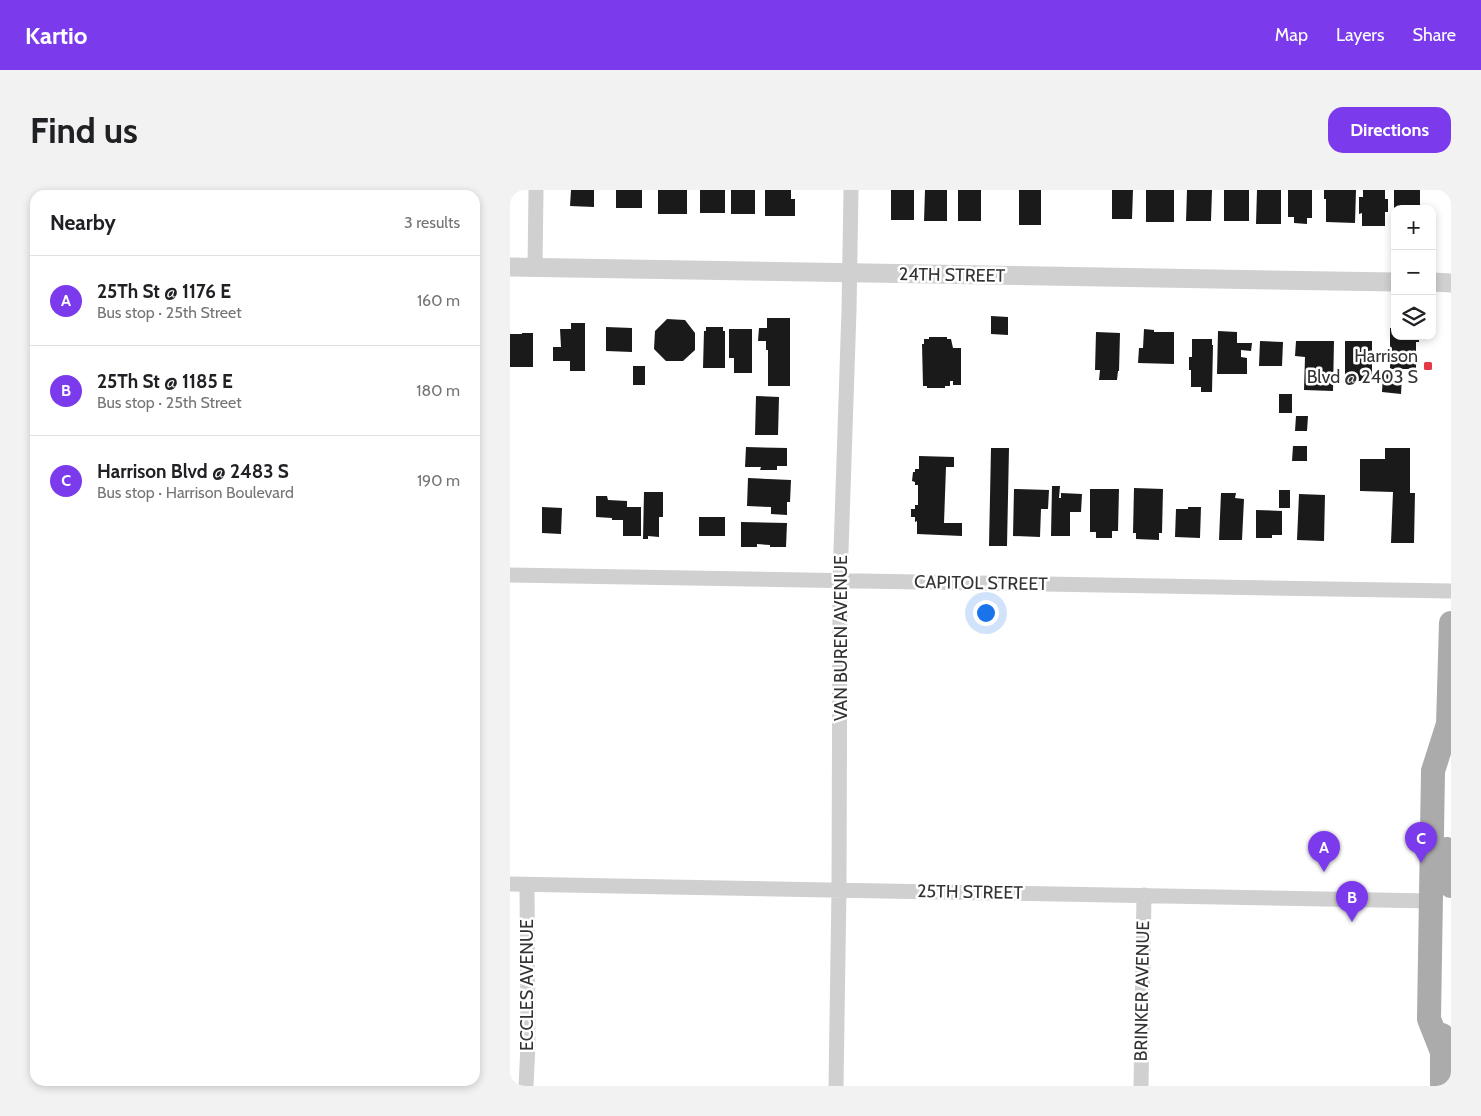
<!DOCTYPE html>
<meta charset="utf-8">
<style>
:root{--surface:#fff;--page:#f2f2f2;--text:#202124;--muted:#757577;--line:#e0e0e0;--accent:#7c3aed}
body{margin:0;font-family:Cabin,sans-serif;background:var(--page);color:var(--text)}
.controls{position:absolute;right:15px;top:15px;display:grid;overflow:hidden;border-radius:10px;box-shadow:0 2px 8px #0003}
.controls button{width:45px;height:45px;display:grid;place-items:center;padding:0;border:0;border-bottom:1px solid var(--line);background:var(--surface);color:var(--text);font:25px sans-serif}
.you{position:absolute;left:475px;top:422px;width:18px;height:18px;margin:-12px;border:4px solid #fff;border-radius:50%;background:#1a73e8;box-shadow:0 0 0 8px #1a73e833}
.badge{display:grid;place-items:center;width:32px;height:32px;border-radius:50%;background:var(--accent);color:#fff;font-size:16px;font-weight:700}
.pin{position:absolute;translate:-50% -41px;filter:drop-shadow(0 1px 2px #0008)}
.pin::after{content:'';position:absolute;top:26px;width:18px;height:15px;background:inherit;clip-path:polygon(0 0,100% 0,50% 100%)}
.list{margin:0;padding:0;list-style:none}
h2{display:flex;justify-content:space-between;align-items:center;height:65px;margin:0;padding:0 20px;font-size:21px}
h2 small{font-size:16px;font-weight:400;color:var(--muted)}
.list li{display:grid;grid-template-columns:32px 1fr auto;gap:15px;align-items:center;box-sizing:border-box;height:90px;padding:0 20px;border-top:1px solid var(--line)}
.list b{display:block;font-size:19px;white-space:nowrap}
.list p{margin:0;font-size:16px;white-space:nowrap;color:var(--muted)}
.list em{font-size:16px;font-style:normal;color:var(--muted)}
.icon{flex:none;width:28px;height:28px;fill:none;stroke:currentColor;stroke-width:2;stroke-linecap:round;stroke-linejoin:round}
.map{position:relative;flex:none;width:941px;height:896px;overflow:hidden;border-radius:15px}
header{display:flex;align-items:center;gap:30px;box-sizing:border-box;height:70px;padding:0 25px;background:var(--accent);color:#fff}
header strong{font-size:24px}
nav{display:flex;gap:28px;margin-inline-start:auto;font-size:18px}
.intro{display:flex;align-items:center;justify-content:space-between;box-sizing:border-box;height:120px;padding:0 30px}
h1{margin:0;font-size:35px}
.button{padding:12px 22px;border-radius:15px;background:var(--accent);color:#fff;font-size:18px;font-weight:700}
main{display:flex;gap:30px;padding:0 30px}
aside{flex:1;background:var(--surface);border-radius:15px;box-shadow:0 2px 8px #0003}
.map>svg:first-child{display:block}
</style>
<header>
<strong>Kartio</strong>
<nav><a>Map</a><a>Layers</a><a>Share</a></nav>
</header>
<div class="intro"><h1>Find us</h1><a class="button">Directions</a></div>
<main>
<aside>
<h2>Nearby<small>3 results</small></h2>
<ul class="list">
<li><span class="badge">A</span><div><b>25Th St @ 1176 E</b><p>Bus stop · 25th Street</p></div><em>160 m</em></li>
<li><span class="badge">B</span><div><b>25Th St @ 1185 E</b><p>Bus stop · 25th Street</p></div><em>180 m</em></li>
<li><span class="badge">C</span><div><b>Harrison Blvd @ 2483 S</b><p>Bus stop · Harrison Boulevard</p></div><em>190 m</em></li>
</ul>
</aside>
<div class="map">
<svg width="941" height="896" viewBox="0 0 941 896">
<rect width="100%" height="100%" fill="#fff"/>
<!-- building -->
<path fill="#1a1a1a" d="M 61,0 L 84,0 L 84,17 L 60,16 Z
M 106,0 L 132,0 L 132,18 L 106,18 Z
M 148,0 L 177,0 L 177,24 L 148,24 Z
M 190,0 L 215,0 L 215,23 L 190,23 Z
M 221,0 L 245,0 L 245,24 L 221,24 Z
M 255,0 L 281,0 L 281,9 L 285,9 L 285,26 L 255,26 Z
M 381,0 L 404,0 L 404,30 L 381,30 Z
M 415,0 L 437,0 L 437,31 L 414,31 Z
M 448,0 L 471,0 L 471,31 L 448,31 Z
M 509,0 L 531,0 L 531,35 L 509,35 Z
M 602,0 L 623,0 L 622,29 L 602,29 Z
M 636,0 L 664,0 L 664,32 L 636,32 Z
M 677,0 L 702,0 L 701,31 L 676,31 Z
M 714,0 L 739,0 L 739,31 L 714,31 Z
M 747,0 L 771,0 L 771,34 L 746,34 Z
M 778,0 L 802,0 L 802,28 L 797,28 L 797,34 L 784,33 L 784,27 L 778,27 Z
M 814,0 L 846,0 L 845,33 L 816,32 L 816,9 L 814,9 Z
M 853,0 L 875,0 L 875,9 L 878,9 L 878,22 L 875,22 L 875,36 L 852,36 L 852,23 L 849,24 L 849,7 L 853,7 Z
M 884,0 L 910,0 L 910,19 L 884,19 Z
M 481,126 L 498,127 L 498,145 L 481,144 Z
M 257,128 L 280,128 L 280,196 L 258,196 L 258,160 L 256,160 L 256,151 L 248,151 L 249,138 L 257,138 Z
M 157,129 L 175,130 L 185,143 L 185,160 L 173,171 L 156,171 L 144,159 L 145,141 Z
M 61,133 L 75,133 L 75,181 L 60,181 L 60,171 L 43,171 L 43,157 L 51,157 L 50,139 L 61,139 Z
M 96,137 L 122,138 L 122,162 L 96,161 Z
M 196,137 L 213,137 L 213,141 L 215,141 L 215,178 L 193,178 L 194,141 L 196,141 Z
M 880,138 L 885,138 L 885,146 L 909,146 L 909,152 L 906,152 L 906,179 L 880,179 Z
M 219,139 L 242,139 L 242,183 L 224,183 L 224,168 L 219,168 Z
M 634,139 L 644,140 L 644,142 L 664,142 L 664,174 L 628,173 L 629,158 L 633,158 Z
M 708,141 L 727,142 L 727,153 L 742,153 L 741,161 L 731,160 L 731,167 L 737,168 L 737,184 L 707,184 Z
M 586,142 L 610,143 L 609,181 L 608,181 L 607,190 L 589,190 L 590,180 L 585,180 Z
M 12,143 L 23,143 L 23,177 L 0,177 L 0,144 L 12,144 Z
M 419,147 L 437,147 L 437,149 L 441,149 L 443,158 L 451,158 L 451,195 L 443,195 L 443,191 L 440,191 L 440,196 L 435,196 L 435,198 L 417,198 L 417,196 L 413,196 L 412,154 L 414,154 L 414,149 L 419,149 Z
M 682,149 L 702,149 L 702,155 L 703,155 L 702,202 L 691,202 L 691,197 L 681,197 L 681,180 L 679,180 L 679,167 L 682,167 Z
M 750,151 L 773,152 L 772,176 L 749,176 Z
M 786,151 L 824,151 L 823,201 L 794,200 L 795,167 L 785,166 Z
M 835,151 L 862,151 L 862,191 L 835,191 Z
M 123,176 L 135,176 L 135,195 L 123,195 Z
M 873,184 L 892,185 L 891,204 L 872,202 Z
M 769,204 L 782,204 L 782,223 L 769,223 Z
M 246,206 L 269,207 L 268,245 L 245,245 Z
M 786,226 L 798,226 L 797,241 L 785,241 Z
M 783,256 L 797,256 L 797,271 L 782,271 Z
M 236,257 L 277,258 L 277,276 L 267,276 L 267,280 L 250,280 L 251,277 L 235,277 Z
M 481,258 L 499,258 L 497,356 L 479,356 Z
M 875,258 L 900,258 L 900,303 L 905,303 L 904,353 L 881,353 L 883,302 L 850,301 L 850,269 L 875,269 Z
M 409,266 L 444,267 L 444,277 L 436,277 L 434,333 L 452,333 L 452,346 L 407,344 L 407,331 L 405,332 L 405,327 L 401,327 L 401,319 L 405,319 L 405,315 L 408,315 L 408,295 L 405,295 L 405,292 L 402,291 L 403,282 L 405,282 L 405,279 L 409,279 Z
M 238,288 L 281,290 L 280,312 L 277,312 L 277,325 L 261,324 L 261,317 L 237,316 Z
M 542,296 L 550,296 L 549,308 L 551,308 L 551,303 L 572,304 L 571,322 L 560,322 L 560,346 L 541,346 Z
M 624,298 L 653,299 L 652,343 L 649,343 L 649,350 L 626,349 L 626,343 L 623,343 Z
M 504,299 L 539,300 L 538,319 L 531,319 L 530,347 L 503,346 Z
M 580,299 L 609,299 L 608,341 L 602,341 L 602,348 L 586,348 L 586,342 L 580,342 Z
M 769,300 L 780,300 L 780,318 L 769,318 Z
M 134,302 L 153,302 L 153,327 L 149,327 L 149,347 L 138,346 L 138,349 L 133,349 Z
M 711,303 L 726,303 L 725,308 L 734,309 L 732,350 L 709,350 Z
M 789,304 L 815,305 L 814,351 L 787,350 Z
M 86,306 L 97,306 L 98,310 L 117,311 L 117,317 L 131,317 L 131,346 L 113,346 L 113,330 L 102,330 L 102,328 L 86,327 Z
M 32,317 L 52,318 L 51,344 L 32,343 Z
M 678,317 L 691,317 L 690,348 L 665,347 L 666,319 L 678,319 Z
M 746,320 L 772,321 L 772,345 L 762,345 L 762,348 L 746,348 Z
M 189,327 L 215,327 L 215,346 L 189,346 Z
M 231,332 L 277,333 L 276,357 L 260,357 L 260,355 L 247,354 L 247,357 L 231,357 Z"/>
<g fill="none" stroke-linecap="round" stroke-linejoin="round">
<!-- minor -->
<path stroke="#d0d0d0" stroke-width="15" d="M 25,78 L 26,0
M 0,385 L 941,401
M 0,694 L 921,711
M 16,896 L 18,855 L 17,695
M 326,896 L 329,700 L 330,391 L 339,120 L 341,0
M 631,896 L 634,705"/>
<!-- tertiary -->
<path stroke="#d0d0d0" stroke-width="19" d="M 0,77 L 885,92
M 922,92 L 941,93"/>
<!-- primary -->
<path stroke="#ababab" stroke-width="24" d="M 937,659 L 936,689 L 941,696
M 932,862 L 919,829 L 923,581 L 938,534 L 941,433
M 932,896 L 932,845"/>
</g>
<!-- markers -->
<rect fill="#e63946" stroke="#fff" stroke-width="2" x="913" y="171" width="10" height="10" rx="2.5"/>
<g text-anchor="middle" stroke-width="5" stroke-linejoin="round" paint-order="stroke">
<!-- street labels -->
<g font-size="18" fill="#333" stroke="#fff">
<text transform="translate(442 85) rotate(1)" y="6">24TH STREET</text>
<text transform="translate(471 393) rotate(1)" y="6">CAPITOL STREET</text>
<text transform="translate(331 448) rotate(-90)" y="6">VAN BUREN AVENUE</text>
<text transform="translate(460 702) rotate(1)" y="6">25TH STREET</text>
<text transform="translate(17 795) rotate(-90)" y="6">ECCLES AVENUE</text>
<text transform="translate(632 801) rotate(-89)" y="6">BRINKER AVENUE</text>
</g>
<!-- poi labels -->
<g font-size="18" fill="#333" stroke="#fff" text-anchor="end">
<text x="908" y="172">Harrison<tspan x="908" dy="21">Blvd @ 2403 S</tspan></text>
</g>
</g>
</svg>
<div class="controls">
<button>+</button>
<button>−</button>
<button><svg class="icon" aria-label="layers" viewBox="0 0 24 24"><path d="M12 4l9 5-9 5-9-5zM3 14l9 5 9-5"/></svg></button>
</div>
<div class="you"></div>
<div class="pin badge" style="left:814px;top:682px">A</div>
<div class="pin badge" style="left:842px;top:732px">B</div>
<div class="pin badge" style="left:911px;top:673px">C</div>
</div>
</main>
